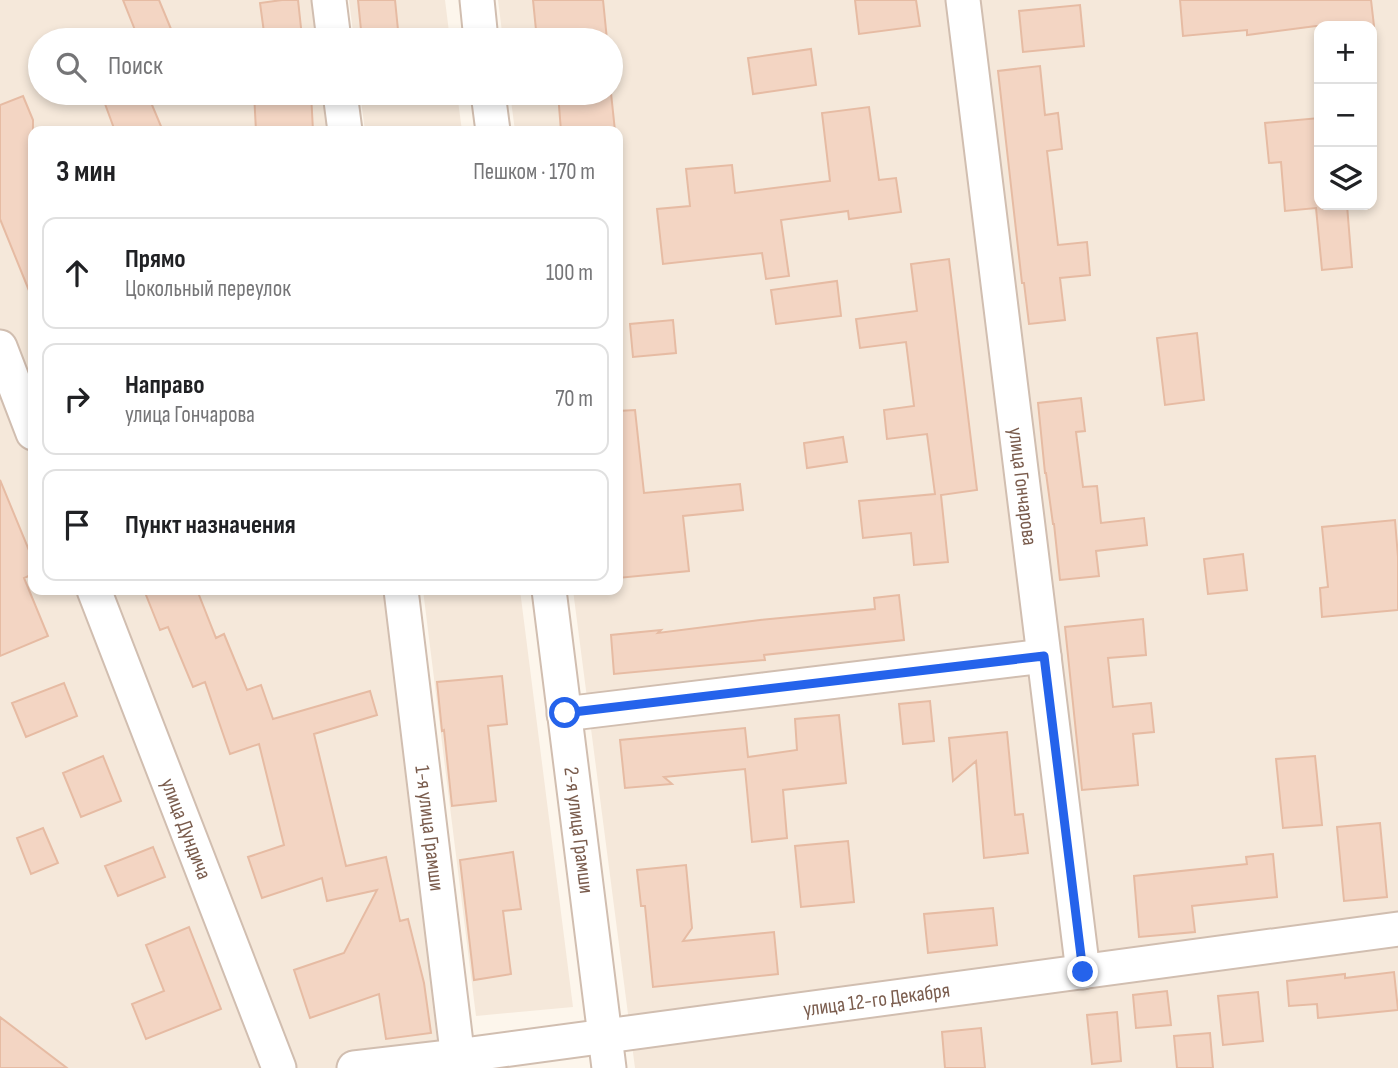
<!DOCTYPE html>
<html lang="ru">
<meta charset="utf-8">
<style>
:root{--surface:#fff;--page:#f2f2f2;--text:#202124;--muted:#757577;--line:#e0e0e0}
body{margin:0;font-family:"Sofia Sans Condensed",sans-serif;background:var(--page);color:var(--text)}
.controls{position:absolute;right:21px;top:21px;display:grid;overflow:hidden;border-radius:14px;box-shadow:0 4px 10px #0003}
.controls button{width:63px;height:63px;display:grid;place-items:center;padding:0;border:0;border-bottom:2px solid var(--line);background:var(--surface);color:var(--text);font:35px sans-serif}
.stop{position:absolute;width:21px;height:21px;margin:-16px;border:5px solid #2563eb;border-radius:50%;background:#fff}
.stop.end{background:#2563eb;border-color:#fff;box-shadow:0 2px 7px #0008}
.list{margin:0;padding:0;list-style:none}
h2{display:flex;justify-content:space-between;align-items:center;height:91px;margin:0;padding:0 28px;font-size:30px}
h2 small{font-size:23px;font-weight:400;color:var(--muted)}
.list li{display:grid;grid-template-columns:46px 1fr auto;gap:21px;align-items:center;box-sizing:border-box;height:112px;margin:0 14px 14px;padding:0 14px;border:2px solid var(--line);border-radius:14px}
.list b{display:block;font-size:26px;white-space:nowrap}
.list p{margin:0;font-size:23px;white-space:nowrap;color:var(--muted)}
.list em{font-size:23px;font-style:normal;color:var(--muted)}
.icon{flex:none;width:38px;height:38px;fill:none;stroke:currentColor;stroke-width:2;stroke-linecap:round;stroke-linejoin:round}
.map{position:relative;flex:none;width:1398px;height:1068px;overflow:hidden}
.search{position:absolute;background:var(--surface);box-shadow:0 4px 10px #0003;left:28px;top:28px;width:595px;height:77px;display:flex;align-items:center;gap:18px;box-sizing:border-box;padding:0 24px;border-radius:38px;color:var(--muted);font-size:26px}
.panel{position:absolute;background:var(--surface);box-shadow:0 4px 10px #0003;left:28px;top:126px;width:595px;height:469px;border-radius:14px}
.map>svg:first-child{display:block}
</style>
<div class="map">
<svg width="1398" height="1068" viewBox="0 0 1398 1068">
<rect width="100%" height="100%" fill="#fdf6ec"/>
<!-- residential -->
<path fill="#f5e8da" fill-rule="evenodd" d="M 0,0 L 321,0 L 326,40 L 40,40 L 40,93 L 333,93 L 338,131 L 33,131 L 33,590 L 396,590 L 455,1068 L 0,1068 Z
M 349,0 L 445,0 L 450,40 L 354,40 Z
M 498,0 L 1398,0 L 1398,1068 L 635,1068 L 573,590 L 618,590 L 618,131 L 515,131 L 510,93 L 611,93 L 611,40 L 503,40 ZM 1319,26 L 1372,26 L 1372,205 L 1319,205 Z
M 360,93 L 457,93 L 462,131 L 365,131 Z
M 423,590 L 520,590 L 573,1007 L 476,1016 Z"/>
<!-- building -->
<path fill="#f3d5c3" stroke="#e6bba3" stroke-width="2" d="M 123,0 L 159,0 L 171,29 L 139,40 Z
M 282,0 L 298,0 L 302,37 L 265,40 L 260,3 Z
M 358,0 L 395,0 L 399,40 L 362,40 Z
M 533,0 L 603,0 L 607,40 L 537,40 Z
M 855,0 L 916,0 L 920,26 L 859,34 Z
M 1180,0 L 1371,0 L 1374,26 L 1316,26 L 1247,35 L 1247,30 L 1183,36 Z
M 1080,5 L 1084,46 L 1023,52 L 1019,11 Z
M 811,49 L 816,85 L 753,94 L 748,58 Z
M 1040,66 L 1045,115 L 1058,113 L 1062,149 L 1047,151 L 1058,245 L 1087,242 L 1090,275 L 1060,278 L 1065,320 L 1029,324 L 1024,283 L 1022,283 L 998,71 Z
M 101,93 L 147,93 L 163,131 L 115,131 Z
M 254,93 L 311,93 L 313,131 L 256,131 Z
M 558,93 L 611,93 L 615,131 L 561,131 Z
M 23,96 L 33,120 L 32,298 L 0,219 L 0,105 Z
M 869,107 L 879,180 L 896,178 L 901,212 L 849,219 L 848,211 L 781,220 L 789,276 L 766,279 L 762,253 L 663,264 L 657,209 L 690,206 L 686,169 L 732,165 L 735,193 L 830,181 L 822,113 Z
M 1319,118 L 1319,205 L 1347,205 L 1352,267 L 1322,270 L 1316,208 L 1285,211 L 1281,162 L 1269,163 L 1265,123 Z
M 949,259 L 977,490 L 941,495 L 948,562 L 914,565 L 911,533 L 863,538 L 859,501 L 935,494 L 927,434 L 887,439 L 884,410 L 914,406 L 906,342 L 860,348 L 856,319 L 917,311 L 911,264 Z
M 837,281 L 841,316 L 776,324 L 771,290 Z
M 673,320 L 676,353 L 633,357 L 630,324 Z
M 1197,333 L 1204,400 L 1165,405 L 1157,338 Z
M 1081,398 L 1085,431 L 1076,432 L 1083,487 L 1097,486 L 1101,523 L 1144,518 L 1147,545 L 1096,551 L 1099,576 L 1060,580 L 1054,524 L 1053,524 L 1046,473 L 1045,473 L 1038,403 Z
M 635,410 L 644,493 L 740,484 L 743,510 L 683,516 L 689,571 L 618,578 L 618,411 Z
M 843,437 L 847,462 L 807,468 L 804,443 Z
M 0,480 L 33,560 L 33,574 L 24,578 L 48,636 L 0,656 Z
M 1395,520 L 1398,557 L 1398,610 L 1322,617 L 1320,588 L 1328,587 L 1322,527 Z
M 1243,554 L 1247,590 L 1208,594 L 1204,559 Z
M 144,590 L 197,590 L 216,638 L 224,634 L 247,690 L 261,685 L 273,719 L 370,691 L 377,715 L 314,734 L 346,866 L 386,857 L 400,921 L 408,919 L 424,983 L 431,1033 L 386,1039 L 379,994 L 310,1018 L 294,970 L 344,953 L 377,890 L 327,901 L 322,878 L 262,898 L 248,857 L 284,845 L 259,744 L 230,754 L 205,682 L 193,687 L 168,627 L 160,630 Z
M 899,595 L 904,640 L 764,655 L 765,660 L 614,674 L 611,635 L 661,630 L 658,633 L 760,620 L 875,609 L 874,598 Z
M 1143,619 L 1146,655 L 1108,658 L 1113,707 L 1151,703 L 1154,732 L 1133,734 L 1138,785 L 1082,790 L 1065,627 Z
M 502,676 L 507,724 L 488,726 L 496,801 L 452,806 L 444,730 L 442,731 L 437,682 Z
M 64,683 L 77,716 L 26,737 L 12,703 Z
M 930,701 L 934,741 L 903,744 L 899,704 Z
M 839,715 L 846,783 L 783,790 L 787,838 L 752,842 L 745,769 L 664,777 L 672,784 L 625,788 L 620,740 L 745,728 L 748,757 L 797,750 L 795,719 Z
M 1007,732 L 1015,815 L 1023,814 L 1028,853 L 984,858 L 976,761 L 953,781 L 949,738 Z
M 103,756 L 121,801 L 81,817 L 63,773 Z
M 1315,756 L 1322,825 L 1283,828 L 1276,759 Z
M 1380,823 L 1387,897 L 1344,901 L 1337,827 Z
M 43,828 L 58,863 L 31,874 L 17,838 Z
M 848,841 L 854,902 L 801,907 L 795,846 Z
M 153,847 L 165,877 L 118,896 L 105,866 Z
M 513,852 L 521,909 L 503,911 L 511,974 L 474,980 L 460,860 Z
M 1273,854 L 1277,897 L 1192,906 L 1195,932 L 1139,937 L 1134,876 L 1247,864 L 1246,857 Z
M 686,865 L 692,928 L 683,941 L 774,932 L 778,974 L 653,987 L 645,906 L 641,906 L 637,870 Z
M 993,908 L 997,945 L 928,953 L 924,914 Z
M 189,927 L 221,1009 L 146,1039 L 132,1004 L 164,991 L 146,945 Z
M 1394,972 L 1398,1010 L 1318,1018 L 1317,1004 L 1289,1006 L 1287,981 L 1345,974 L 1345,978 Z
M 1167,991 L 1171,1025 L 1136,1028 L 1133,995 Z
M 1258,992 L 1263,1041 L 1223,1045 L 1218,996 Z
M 1117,1012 L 1121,1061 L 1092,1064 L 1087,1015 Z
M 0,1017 L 67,1068 L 0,1068 Z
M 981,1028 L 985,1068 L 945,1068 L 942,1032 Z
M 1210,1033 L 1213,1068 L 1177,1068 L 1174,1036 Z"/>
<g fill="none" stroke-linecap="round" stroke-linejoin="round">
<defs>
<g id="minor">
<path d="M 329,0 L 334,40"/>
<path d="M 477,0 L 481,40"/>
<path id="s1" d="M 963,0 L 1083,972"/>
<path d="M 340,93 L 345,131"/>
<path d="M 488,93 L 493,131"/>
<path d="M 0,347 L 33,433"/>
<path id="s2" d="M 94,590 L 279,1068"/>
<path id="s3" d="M 401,590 L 459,1068"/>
<path id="s4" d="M 549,590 L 609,1068"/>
<path d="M 564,714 L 1044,656"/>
<path id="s5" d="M 354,1068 L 458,1056 L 1398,929"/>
</g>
</defs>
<!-- minor casing -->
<use href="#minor" stroke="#d1beb0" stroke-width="37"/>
<!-- minor -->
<use href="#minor" stroke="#fff" stroke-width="33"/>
</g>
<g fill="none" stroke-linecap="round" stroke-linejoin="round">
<!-- route -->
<path stroke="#2563eb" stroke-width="9" d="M 565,713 L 1044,656 L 1083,972"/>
</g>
<g text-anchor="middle" stroke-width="5" stroke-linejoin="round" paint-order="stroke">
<!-- street labels -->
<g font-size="21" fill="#7a5c4d" stroke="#fffaf3">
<text dy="7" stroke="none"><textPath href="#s1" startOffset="490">улица Гончарова</textPath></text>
<text dy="7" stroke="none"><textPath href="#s2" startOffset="256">улица Дундича</textPath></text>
<text dy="7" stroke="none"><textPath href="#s3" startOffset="240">1-я улица Грамши</textPath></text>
<text dy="7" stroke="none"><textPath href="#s4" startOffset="242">2-я улица Грамши</textPath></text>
<text dy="7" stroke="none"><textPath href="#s5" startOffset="527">улица 12-го Декабря</textPath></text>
</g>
</g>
</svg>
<div class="controls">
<button>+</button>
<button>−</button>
<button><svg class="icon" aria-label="layers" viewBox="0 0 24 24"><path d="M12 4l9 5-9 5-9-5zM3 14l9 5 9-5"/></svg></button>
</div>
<div class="stop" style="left:565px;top:713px"></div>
<div class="stop end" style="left:1083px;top:972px"></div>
<div class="search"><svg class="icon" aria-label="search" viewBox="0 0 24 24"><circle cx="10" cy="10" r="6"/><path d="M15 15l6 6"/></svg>Поиск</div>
<section class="panel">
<h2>3 мин<small>Пешком · 170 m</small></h2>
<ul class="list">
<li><svg class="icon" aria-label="ahead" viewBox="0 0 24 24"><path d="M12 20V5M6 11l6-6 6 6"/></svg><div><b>Прямо</b><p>Цокольный переулок</p></div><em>100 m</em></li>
<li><svg class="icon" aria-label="right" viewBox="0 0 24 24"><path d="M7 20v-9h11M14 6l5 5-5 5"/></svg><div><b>Направо</b><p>улица Гончарова</p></div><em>70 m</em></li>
<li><svg class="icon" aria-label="arrive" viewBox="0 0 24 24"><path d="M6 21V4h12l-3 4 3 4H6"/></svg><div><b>Пункт назначения</b></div></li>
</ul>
</section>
</div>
